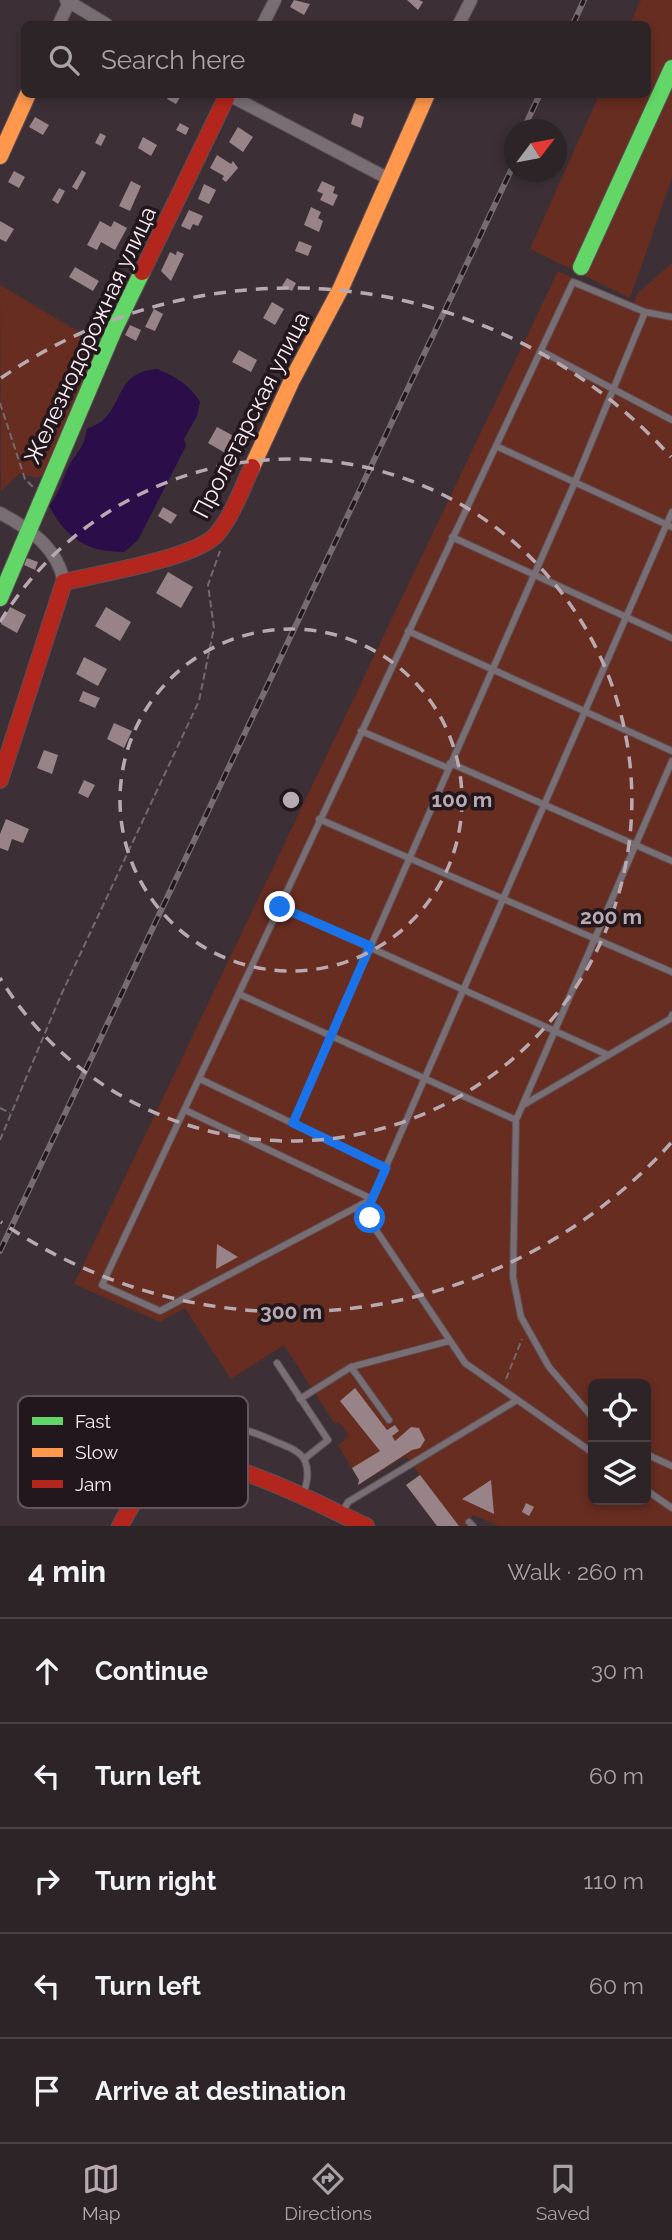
<!DOCTYPE html>
<meta charset="utf-8">
<style>
:root{--surface:#2d2428;--page:#393034;--text:#f1f3f6;--muted:#a7a4a8;--line:#484145;--accent:#b9aab2}
body{margin:0;font-family:Raleway,sans-serif;background:var(--page);color:var(--text)}
.controls{position:absolute;right:21px;bottom:21px;display:grid;overflow:hidden;border-radius:10px;box-shadow:0 4px 10px #0003}
.controls button{width:63px;height:63px;display:grid;place-items:center;padding:0;border:0;border-bottom:2px solid var(--line);background:var(--surface);color:var(--text);font:35px sans-serif}
.compass{position:absolute;left:504px;top:119px;width:63px;height:63px;border-radius:50%;background:var(--surface);box-shadow:0 4px 10px #0003;rotate:58deg}
.stop{position:absolute;width:21px;height:21px;margin:-16px;border:5px solid #1a73e8;border-radius:50%;background:#fff}
.stop.end{background:#1a73e8;border-color:#fff;box-shadow:0 2px 7px #0008}
.list{margin:0;padding:0;list-style:none}
h2{display:flex;justify-content:space-between;align-items:center;height:91px;margin:0;padding:0 28px;font-size:30px}
h2 small{font-size:23px;font-weight:400;color:var(--muted)}
.list li{display:grid;grid-template-columns:46px 1fr auto;gap:21px;align-items:center;box-sizing:border-box;height:105px;padding:0 28px;border-top:2px solid var(--line)}
.list b{display:block;font-size:26px;white-space:nowrap}
.list em{font-size:23px;font-style:normal;color:var(--muted)}
.icon{flex:none;width:38px;height:38px;fill:none;stroke:currentColor;stroke-width:2;stroke-linecap:round;stroke-linejoin:round}
.map{position:relative;flex:none;width:672px;height:1526px;overflow:hidden}
.search{position:absolute;background:var(--surface);box-shadow:0 4px 10px #0003;left:21px;right:21px;top:21px;height:77px;display:flex;align-items:center;gap:18px;box-sizing:border-box;padding:0 24px;border-radius:10px;color:var(--muted);font-size:26px}
.sheet{height:616px;background:var(--surface)}
nav{display:flex;justify-content:space-around;align-items:center;box-sizing:border-box;height:98px;border-top:2px solid var(--line);background:var(--surface);font-size:19px;color:var(--muted)}
nav a{display:grid;justify-items:center;gap:4px}
nav .on{color:var(--accent)}
.map>svg:first-child{display:block}
</style>
<div class="map">
<svg width="672" height="1526" viewBox="0 0 672 1526">
<rect width="100%" height="100%" fill="#3c3036"/>
<!-- green -->
<path fill="#672d21" fill-rule="evenodd" d="M 641,0 L 672,0 L 672,178 L 630,298 L 530,249 L 599,95 L 648,94 L 648,24 L 630,24 Z
M 672,263 L 672,1526 L 499,1526 L 473,1515 L 467,1526 L 437,1526 L 406,1485 L 420,1475 L 406,1456 L 358,1485 L 359,1480 L 338,1445 L 349,1436 L 339,1422 L 335,1424 L 284,1345 L 231,1379 L 185,1308 L 160,1322 L 74,1284 L 558,271 L 632,305 L 638,293 ZM 593,1384 L 646,1384 L 646,1500 L 593,1500 Z
M 0,285 L 91,339 L 102,359 L 44,475 L 35,478 L 20,473 L 1,491 Z"/>
<!-- water -->
<path fill="#2a0d49" d="M 157,369 C 176,377 189,384 200,402 L 197,416 L 184,439 L 186,446 L 138,540 L 124,552 C 87,552 66,538 49,506 C 58,495 61,484 67,470 C 75,453 84,449 87,429 C 91,427 98,424 102,421 C 125,401 116,373 157,369 Z"/>
<!-- building -->
<path fill="#988488" d="M 294,0 L 310,4 L 304,15 L 290,7 Z
M 407,0 L 419,0 L 423,2 L 418,10 Z
M 170,94 L 182,94 L 176,104 L 167,99 Z
M 354,113 L 364,117 L 361,128 L 351,124 Z
M 35,117 L 49,125 L 43,135 L 29,127 Z
M 180,123 L 189,128 L 186,135 L 176,130 Z
M 238,127 L 253,137 L 243,152 L 229,142 Z
M 100,133 L 106,136 L 101,146 L 95,143 Z
M 143,137 L 157,145 L 151,156 L 138,148 Z
M 217,155 L 231,164 L 233,161 L 238,168 L 226,182 L 222,179 L 224,176 L 210,168 Z
M 82,170 L 86,173 L 77,190 L 72,187 Z
M 14,171 L 25,177 L 19,188 L 8,182 Z
M 131,181 L 141,186 L 130,211 L 119,206 Z
M 322,181 L 335,187 L 333,193 L 338,195 L 333,206 L 320,200 L 323,194 L 317,191 Z
M 204,184 L 216,190 L 209,204 L 198,199 Z
M 59,188 L 65,191 L 58,204 L 52,200 Z
M 311,207 L 321,212 L 318,218 L 323,221 L 319,232 L 304,225 Z
M 189,210 L 203,216 L 198,226 L 193,224 L 190,230 L 181,226 Z
M 0,221 L 14,229 L 6,242 L 0,239 Z
M 100,221 L 111,227 L 114,221 L 127,228 L 115,250 L 101,242 L 97,250 L 87,245 Z
M 299,241 L 312,246 L 308,256 L 295,251 Z
M 177,251 L 184,254 L 171,281 L 161,271 L 170,252 L 176,255 Z
M 75,267 L 99,281 L 93,291 L 69,277 Z
M 287,278 L 296,283 L 292,291 L 282,286 Z
M 272,302 L 284,309 L 275,325 L 263,318 Z
M 154,309 L 163,314 L 155,331 L 145,327 Z
M 130,325 L 141,330 L 136,341 L 125,335 Z
M 239,350 L 257,360 L 251,372 L 232,362 Z
M 217,427 L 243,441 L 234,458 L 208,443 Z
M 163,507 L 177,515 L 171,524 L 158,516 Z
M 27,558 L 38,562 L 35,570 L 24,565 Z
M 168,572 L 193,587 L 181,608 L 156,593 Z
M 10,607 L 26,615 L 17,633 L 1,624 Z
M 106,607 L 131,622 L 120,641 L 95,626 Z
M 84,657 L 107,669 L 98,686 L 76,674 Z
M 83,691 L 100,698 L 95,708 L 79,701 Z
M 114,723 L 132,731 L 124,748 L 107,739 Z
M 44,750 L 58,755 L 52,774 L 37,768 Z
M 84,780 L 95,785 L 88,798 L 78,793 Z
M 6,819 L 29,829 L 23,843 L 12,839 L 8,851 L 0,848 L 0,834 Z
M 217,1244 L 238,1257 L 216,1269 Z
M 355,1388 L 387,1430 L 395,1425 L 399,1431 L 392,1436 L 395,1441 L 411,1427 L 419,1428 L 425,1440 L 420,1448 L 412,1450 L 358,1485 L 359,1480 L 352,1468 L 380,1451 L 340,1401 Z
M 420,1475 L 459,1526 L 437,1526 L 406,1485 Z
M 491,1480 L 494,1514 L 462,1499 Z
M 526,1503 L 534,1507 L 529,1516 L 522,1512 Z"/>
<g fill="none" stroke-linecap="round" stroke-linejoin="round">
<defs>
<path id="lane" d="M 541,351 L 672,420
M 496,446 L 672,527
M 452,537 L 672,638
M 408,631 L 672,751
M 361,731 L 448,768
M 450,763 L 672,861
M 319,819 L 672,972
M 280,907 L 608,1055
M 239,994 L 516,1120
M 200,1079 L 386,1168
M 525,1104 L 670,1019 L 672,1015
M 185,1110 L 372,1199
M 293,1123 L 575,482 L 645,312
M 372,1199 L 160,1311 L 102,1285 L 573,282 L 645,312 L 672,317
M 277,1363 L 328,1440 L 304,1459
M 351,1367 L 389,1420
M 300,1399 L 351,1367 L 449,1341
M 593,1418 L 549,1367 L 521,1317 L 513,1277 L 516,1120 L 672,761
M 593,1453 L 465,1363 L 376,1230 L 368,1208 L 672,512
M 646,1454 L 672,1466
M 646,1490 L 672,1508
M 134,1493 C 138,1476 140,1456 153,1444 C 187,1410 237,1424 274,1441 C 285,1446 300,1450 305,1461 C 310,1474 307,1486 301,1497
M 341,1515 L 348,1502 L 517,1400
M 469,1522 L 473,1526"/>
<path id="street" d="M 66,0 L 106,24
M 59,24 L 70,0
M 263,24 L 275,0
M 459,24 L 471,0
M 227,94 L 387,178
M 0,513 C 30,529 57,547 64,582"/>
<path id="fast" d="M 581,267 L 672,68
M 0,598 L 114,330 L 142,272"/>
<path id="slow" d="M 0,156 L 28,94
M 252,467 L 292,380 L 341,288 L 427,94"/>
<path id="jam" d="M 142,272 L 228,94
M 0,780 L 64,582 C 98,574 197,558 217,534 C 233,515 242,488 252,467
M 120,1526 C 132,1504 144,1481 166,1468 C 207,1442 323,1507 366,1526"/>
</defs>
<!-- lane casing -->
<use href="#lane" stroke="#5b4f55" stroke-width="8"/>
<!-- street casing -->
<use href="#street" stroke="#5b4f55" stroke-width="14"/>
<!-- fast casing -->
<use href="#fast" stroke="#5b4f55" stroke-width="18"/>
<!-- slow casing -->
<use href="#slow" stroke="#5b4f55" stroke-width="18"/>
<!-- jam casing -->
<use href="#jam" stroke="#5b4f55" stroke-width="18"/>
<!-- path -->
<path stroke="#736a6f" stroke-width="2" stroke-dasharray="7 3.5" stroke-linecap="butt" d="M 0,403 L 25,479 L 33,487
M 0,1108 L 10,1113
M 0,1140 L 61,995 L 199,701 L 214,628 L 208,585 L 220,551
M 506,1379 L 522,1339"/>
<!-- lane -->
<use href="#lane" stroke="#786e73" stroke-width="6"/>
<!-- street -->
<use href="#street" stroke="#786e73" stroke-width="12"/>
<!-- fast -->
<use href="#fast" stroke="#63d668" stroke-width="16"/>
<!-- slow -->
<use href="#slow" stroke="#ff974d" stroke-width="16"/>
<!-- jam -->
<use href="#jam" stroke="#b3261e" stroke-width="16"/>
<defs>
<path id="rail" d="M 573,24 L 584,0
M 523,130 L 540,94
M 0,1251 L 514,164"/>
</defs>
<!-- rail casing -->
<use href="#rail" stroke="#766c72" stroke-width="6"/>
<!-- rail -->
<use href="#rail" stroke="#22171c" stroke-width="3.5" stroke-dasharray="10" stroke-linecap="butt"/>
</g>
<g fill="none" stroke-linecap="round" stroke-linejoin="round">
<!-- route -->
<path stroke="#1a73e8" stroke-width="9" d="M 280,907 L 370,946 L 293,1123 L 386,1168 L 368,1208 L 370,1218"/>
</g>
<!-- distance rings -->
<g fill="none" stroke="#b9aab2" stroke-width="3.5" stroke-dasharray="12 9">
<circle cx="291" cy="800" r="171"/>
<path d="M0 622A341 341 0 1 1 0 978"/>
<path d="M671 1143A512 512 0 0 1 1 1222M1 378A512 512 0 0 1 671 457"/>
</g>
<g text-anchor="middle" stroke-width="7" stroke-linejoin="round" paint-order="stroke">
<!-- street labels -->
<g font-size="23" fill="#fcecf4" stroke="#22171c">
<text transform="translate(90 335) rotate(-65)" y="8">Железнодорожная улица</text>
<text transform="translate(251 415) rotate(-63)" y="8">Пролетарская улица</text>
</g>
</g>
<!-- legend -->
<rect x="18" y="1396" width="230" height="112" rx="10" fill="#22171c" stroke="#63575d" stroke-width="2"/>
<rect x="32" y="1417" width="31" height="8" fill="#63d668"/>
<rect x="32" y="1448" width="31" height="9" fill="#ff974d"/>
<rect x="32" y="1480" width="31" height="8" fill="#b3261e"/>
<g font-size="19" fill="#fcecf4">
<text x="75" y="1428">Fast</text>
<text x="75" y="1459">Slow</text>
<text x="75" y="1491">Jam</text>
</g>
<circle cx="291" cy="800" r="10" fill="#b9aab2" stroke="#22171c" stroke-width="3.5"/>
<g font-size="21" text-anchor="middle" font-weight="bold" fill="#b9aab2" stroke="#22171c" stroke-width="7" stroke-linejoin="round" paint-order="stroke">
<text x="462" y="807">100 m</text>
<text x="611" y="924">200 m</text>
<text x="291" y="1319">300 m</text>
</g>
</svg>
<div class="controls">
<button><svg class="icon" aria-label="locate" viewBox="0 0 24 24"><circle cx="12" cy="12" r="6"/><path d="M12 2v4M12 18v4M2 12h4M18 12h4"/></svg></button>
<button><svg class="icon" aria-label="layers" viewBox="0 0 24 24"><path d="M12 4l9 5-9 5-9-5zM3 14l9 5 9-5"/></svg></button>
</div>
<svg class="compass" viewBox="-18 -18 36 36"><path d="M0-13l5 13h-10z" fill="#e53935"/><path d="M0 13l5-13h-10z" fill="#a7a4a8"/></svg>
<div class="stop" style="left:370px;top:1218px"></div>
<div class="stop end" style="left:280px;top:907px"></div>
<div class="search"><svg class="icon" aria-label="search" viewBox="0 0 24 24"><circle cx="10" cy="10" r="6"/><path d="M15 15l6 6"/></svg>Search here</div>
</div>
<section class="sheet">
<h2>4 min<small>Walk · 260 m</small></h2>
<ul class="list">
<li><svg class="icon" aria-label="ahead" viewBox="0 0 24 24"><path d="M12 20V5M6 11l6-6 6 6"/></svg><div><b>Continue</b></div><em>30 m</em></li>
<li><svg class="icon" aria-label="left" viewBox="0 0 24 24"><path d="M17 20v-9H6M10 6l-5 5 5 5"/></svg><div><b>Turn left</b></div><em>60 m</em></li>
<li><svg class="icon" aria-label="right" viewBox="0 0 24 24"><path d="M7 20v-9h11M14 6l5 5-5 5"/></svg><div><b>Turn right</b></div><em>110 m</em></li>
<li><svg class="icon" aria-label="left" viewBox="0 0 24 24"><path d="M17 20v-9H6M10 6l-5 5 5 5"/></svg><div><b>Turn left</b></div><em>60 m</em></li>
<li><svg class="icon" aria-label="arrive" viewBox="0 0 24 24"><path d="M6 21V4h12l-3 4 3 4H6"/></svg><div><b>Arrive at destination</b></div></li>
</ul>
</section>
<nav>
<a class="on"><svg class="icon" aria-label="map" viewBox="0 0 24 24"><path d="M3 6l6-2 6 2 6-2v14l-6 2-6-2-6 2zM9 4v14M15 6v14"/></svg>Map</a>
<a><svg class="icon" aria-label="directions" viewBox="0 0 24 24"><path d="M12 3l9 9-9 9-9-9zM9 14v-3h6M13 9l2 2-2 2"/></svg>Directions</a>
<a><svg class="icon" aria-label="saved" viewBox="0 0 24 24"><path d="M7 4h10v16l-5-4-5 4z"/></svg>Saved</a>
</nav>
